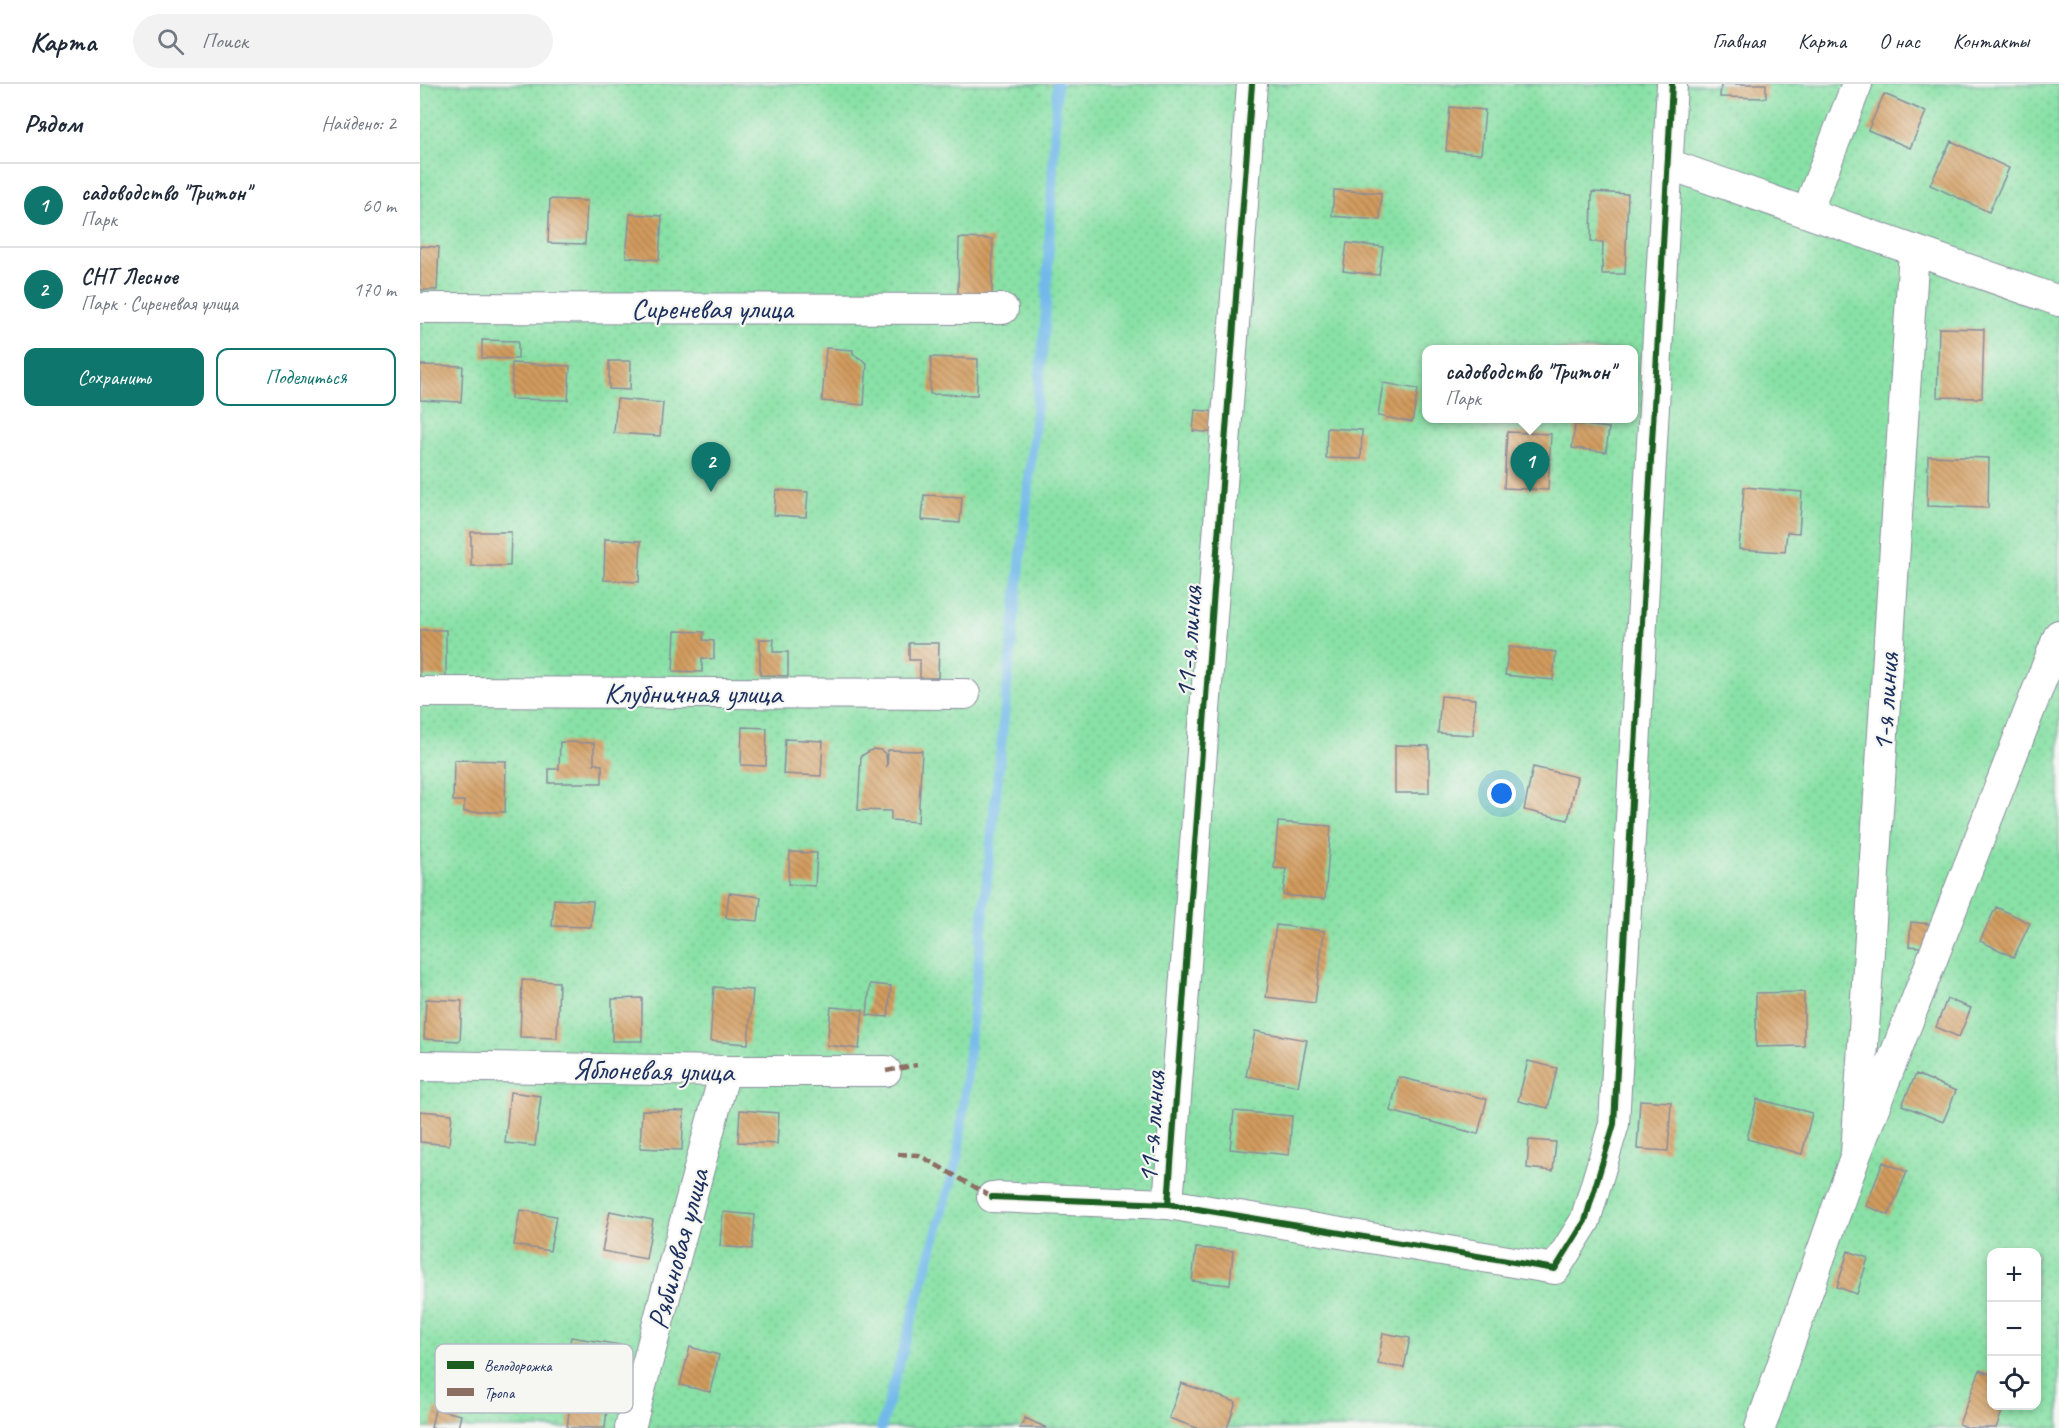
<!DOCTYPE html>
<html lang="ru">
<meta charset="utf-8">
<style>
:root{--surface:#fff;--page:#f2f2f3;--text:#1f2937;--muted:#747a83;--line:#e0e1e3;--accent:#0f766e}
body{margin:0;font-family:Caveat,sans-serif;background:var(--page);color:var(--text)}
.controls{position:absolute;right:18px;bottom:18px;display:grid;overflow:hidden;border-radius:12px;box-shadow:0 3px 9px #0003}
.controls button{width:54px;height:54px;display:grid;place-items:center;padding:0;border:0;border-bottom:2px solid var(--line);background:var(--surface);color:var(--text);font:30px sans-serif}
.you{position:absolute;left:1082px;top:710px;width:21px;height:21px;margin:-15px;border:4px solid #fff;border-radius:50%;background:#1a73e8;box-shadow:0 0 0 9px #1a73e833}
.badge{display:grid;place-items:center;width:39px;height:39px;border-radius:50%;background:var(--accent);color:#fff;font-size:20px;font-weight:700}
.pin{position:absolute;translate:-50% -50px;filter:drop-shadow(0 2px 3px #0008)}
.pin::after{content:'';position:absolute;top:32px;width:21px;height:18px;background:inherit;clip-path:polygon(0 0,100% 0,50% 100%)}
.popup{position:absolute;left:1002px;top:261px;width:216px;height:78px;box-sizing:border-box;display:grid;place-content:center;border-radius:12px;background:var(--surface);filter:drop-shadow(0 2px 4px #0005);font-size:20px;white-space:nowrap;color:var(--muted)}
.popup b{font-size:22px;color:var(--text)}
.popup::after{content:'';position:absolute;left:50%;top:100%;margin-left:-12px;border:12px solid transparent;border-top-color:var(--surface)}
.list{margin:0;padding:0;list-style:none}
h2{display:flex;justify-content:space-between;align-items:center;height:78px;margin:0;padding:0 24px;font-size:26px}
h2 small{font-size:20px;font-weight:400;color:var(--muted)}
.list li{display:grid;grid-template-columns:39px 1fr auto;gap:18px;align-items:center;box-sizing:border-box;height:84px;padding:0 24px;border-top:2px solid var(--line)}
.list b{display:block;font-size:22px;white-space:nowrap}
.list p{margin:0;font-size:20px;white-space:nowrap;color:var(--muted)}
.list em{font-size:20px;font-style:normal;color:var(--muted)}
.actions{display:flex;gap:12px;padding:18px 24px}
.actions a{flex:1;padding:14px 0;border:2px solid var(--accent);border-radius:12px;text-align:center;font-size:21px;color:var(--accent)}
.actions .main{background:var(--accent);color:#fff}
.icon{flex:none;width:33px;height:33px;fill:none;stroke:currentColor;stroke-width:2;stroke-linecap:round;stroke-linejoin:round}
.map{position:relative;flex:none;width:1639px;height:1344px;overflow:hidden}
header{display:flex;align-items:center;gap:36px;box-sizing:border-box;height:84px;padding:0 30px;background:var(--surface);border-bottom:2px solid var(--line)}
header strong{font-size:28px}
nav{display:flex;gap:33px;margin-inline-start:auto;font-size:21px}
.search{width:420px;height:54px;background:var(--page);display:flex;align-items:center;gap:15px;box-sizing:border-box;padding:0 21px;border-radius:33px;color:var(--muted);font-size:22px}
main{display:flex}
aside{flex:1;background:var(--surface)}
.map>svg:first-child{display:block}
</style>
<header>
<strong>Карта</strong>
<div class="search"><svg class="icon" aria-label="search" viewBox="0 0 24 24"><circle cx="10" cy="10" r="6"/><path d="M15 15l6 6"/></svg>Поиск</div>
<nav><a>Главная</a><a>Карта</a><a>О нас</a><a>Контакты</a></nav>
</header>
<main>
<aside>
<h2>Рядом<small>Найдено: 2</small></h2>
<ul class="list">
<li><span class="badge">1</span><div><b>садоводство &quot;Тритон&quot;</b><p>Парк</p></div><em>60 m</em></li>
<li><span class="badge">2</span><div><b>СНТ Лесное</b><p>Парк · Сиреневая улица</p></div><em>170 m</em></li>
</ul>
<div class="actions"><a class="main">Сохранить</a><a>Поделиться</a></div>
</aside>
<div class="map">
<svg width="1639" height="1344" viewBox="0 0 1639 1344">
<defs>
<pattern id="park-dots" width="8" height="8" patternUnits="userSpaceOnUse" patternTransform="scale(1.5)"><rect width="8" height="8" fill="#88e1a6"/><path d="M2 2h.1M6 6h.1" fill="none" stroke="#75c191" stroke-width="1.8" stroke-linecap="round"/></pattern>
<pattern id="building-back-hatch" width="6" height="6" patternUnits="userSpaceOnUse" patternTransform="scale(1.5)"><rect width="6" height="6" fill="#d29b5d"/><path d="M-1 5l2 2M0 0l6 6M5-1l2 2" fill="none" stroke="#aa7f50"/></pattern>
</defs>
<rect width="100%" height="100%" fill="#f6f6f2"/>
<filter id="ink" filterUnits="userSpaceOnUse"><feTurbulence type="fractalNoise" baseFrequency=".0167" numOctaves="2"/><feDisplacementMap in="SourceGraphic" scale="12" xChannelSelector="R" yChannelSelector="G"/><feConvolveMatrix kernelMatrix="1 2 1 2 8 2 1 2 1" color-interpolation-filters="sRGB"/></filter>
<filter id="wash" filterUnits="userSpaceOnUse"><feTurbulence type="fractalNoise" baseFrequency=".008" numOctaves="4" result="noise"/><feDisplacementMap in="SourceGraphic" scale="24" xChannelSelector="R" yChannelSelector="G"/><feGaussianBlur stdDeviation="1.35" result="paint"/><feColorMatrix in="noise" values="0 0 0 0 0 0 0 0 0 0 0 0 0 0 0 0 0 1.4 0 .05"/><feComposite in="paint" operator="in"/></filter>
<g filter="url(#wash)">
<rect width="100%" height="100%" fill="#f5e8d6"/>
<!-- park -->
<path fill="url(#park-dots)" stroke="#528882" stroke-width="1.5" fill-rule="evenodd" d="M 0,0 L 1639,0 L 1639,1344 L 0,1344 ZM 1006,266 L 1214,266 L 1214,334 L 1006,334 ZM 1572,1168 L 1616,1168 L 1616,1322 L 1572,1322 Z"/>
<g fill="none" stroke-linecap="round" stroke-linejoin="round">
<!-- stream -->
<path stroke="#72b9ea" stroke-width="10" d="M 461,1344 L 538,1073 L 625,242 L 637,0"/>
</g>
<g id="blocks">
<!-- building -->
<path fill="url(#building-back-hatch)" d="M 1301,0 L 1346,0 L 1346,14 L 1300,13 Z
M 1464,10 L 1506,28 L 1490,64 L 1448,46 Z
M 1030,23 L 1065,26 L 1061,70 L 1026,67 Z
M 1531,57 L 1589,84 L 1569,128 L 1510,101 Z
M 914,106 L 961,109 L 960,136 L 912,132 Z
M 1172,108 L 1208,110 L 1205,190 L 1182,190 L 1183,158 L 1171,158 Z
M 130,115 L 167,117 L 165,160 L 128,159 Z
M 210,130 L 242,132 L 239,176 L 206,173 Z
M 539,154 L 573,155 L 572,213 L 538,212 Z
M 927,159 L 963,163 L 959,191 L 923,187 Z
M 0,162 L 19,163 L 17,206 L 0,206 Z
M 1519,244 L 1564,245 L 1562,314 L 1517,313 Z
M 62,256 L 98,257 L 98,275 L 62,274 Z
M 406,264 L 433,266 L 433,270 L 447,279 L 444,321 L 402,317 Z
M 511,273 L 558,275 L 557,311 L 510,310 Z
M 189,277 L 211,277 L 210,306 L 189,305 Z
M 92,279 L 150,282 L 148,316 L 91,315 Z
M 0,281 L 43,282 L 41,318 L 0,316 Z
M 963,299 L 998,305 L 992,338 L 958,332 Z
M 197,315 L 243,319 L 240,352 L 194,349 Z
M 775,326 L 800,328 L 798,349 L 773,347 Z
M 1155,340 L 1189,344 L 1186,368 L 1152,364 Z
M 907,344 L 942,346 L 941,375 L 906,374 Z
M 1087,348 L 1131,350 L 1128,406 L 1084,404 Z
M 1508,372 L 1569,374 L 1568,424 L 1507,422 Z
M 1324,403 L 1382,408 L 1379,449 L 1367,448 L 1365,468 L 1319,465 Z
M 356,406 L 388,408 L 386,433 L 354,431 Z
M 504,411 L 542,413 L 540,439 L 502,436 Z
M 51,448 L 91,448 L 90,482 L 51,482 Z
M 185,455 L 221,457 L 219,498 L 184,496 Z
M 0,546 L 26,546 L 26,593 L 0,593 Z
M 255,547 L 284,548 L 283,556 L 294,557 L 294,575 L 282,574 L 282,588 L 253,587 Z
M 340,555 L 354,555 L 353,568 L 368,568 L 368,592 L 340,591 Z
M 489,559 L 519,559 L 518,594 L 500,594 L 500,576 L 489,576 Z
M 1089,563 L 1136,568 L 1133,596 L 1085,591 Z
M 1021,612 L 1055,615 L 1053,651 L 1018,649 Z
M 322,643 L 347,644 L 346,682 L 321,681 Z
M 365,655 L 403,657 L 401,692 L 363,690 Z
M 140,658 L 174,659 L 174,680 L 182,681 L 182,699 L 129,699 L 129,685 L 139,685 Z
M 975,661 L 1009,662 L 1009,709 L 975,709 Z
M 453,665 L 460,666 L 466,670 L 467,683 L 468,666 L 502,667 L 498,738 L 471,736 L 471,727 L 438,726 L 441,672 Z
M 34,676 L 86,677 L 85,728 L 44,728 L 44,717 L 33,717 Z
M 1113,683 L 1157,693 L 1148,736 L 1104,726 Z
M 858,738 L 911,742 L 905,815 L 863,811 L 866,785 L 854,784 Z
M 370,768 L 397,769 L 395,802 L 368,800 Z
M 309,809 L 341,813 L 338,837 L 306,834 Z
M 134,815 L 173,817 L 171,843 L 132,842 Z
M 1576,823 L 1610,839 L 1594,873 L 1560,857 Z
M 1491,838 L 1510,840 L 1508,864 L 1489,862 Z
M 856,841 L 904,847 L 895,919 L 846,913 Z
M 102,896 L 139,898 L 137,954 L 100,953 Z
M 450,900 L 471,902 L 468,933 L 447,931 Z
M 294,903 L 333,906 L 328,960 L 290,957 Z
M 1384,908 L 1384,962 L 1336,963 L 1336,909 Z
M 222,914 L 222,957 L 192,957 L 192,915 Z
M 6,915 L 42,917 L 40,957 L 4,955 Z
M 1527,915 L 1551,924 L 1539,953 L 1516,943 Z
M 411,923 L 443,926 L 439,965 L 407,961 Z
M 835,947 L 887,956 L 878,1002 L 826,992 Z
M 1108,977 L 1137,984 L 1128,1024 L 1098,1017 Z
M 1496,990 L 1536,1007 L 1523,1038 L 1482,1021 Z
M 979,993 L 1067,1015 L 1058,1050 L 970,1027 Z
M 90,1008 L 121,1012 L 115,1062 L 85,1059 Z
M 1337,1015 L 1392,1029 L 1382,1070 L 1327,1055 Z
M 1220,1016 L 1251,1018 L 1248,1067 L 1217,1065 Z
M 222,1026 L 264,1027 L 262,1066 L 220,1064 Z
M 320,1026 L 359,1029 L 357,1060 L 318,1058 Z
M 0,1027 L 32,1030 L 29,1061 L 0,1058 Z
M 814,1027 L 872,1032 L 869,1071 L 810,1065 Z
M 1109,1056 L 1136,1058 L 1133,1087 L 1107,1084 Z
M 1463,1078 L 1487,1088 L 1469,1131 L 1446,1122 Z
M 100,1126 L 136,1132 L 130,1167 L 94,1161 Z
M 190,1127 L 233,1136 L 226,1175 L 182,1167 Z
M 303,1128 L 335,1131 L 332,1165 L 300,1162 Z
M 776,1164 L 813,1167 L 810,1201 L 772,1197 Z
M 1428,1167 L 1448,1174 L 1437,1210 L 1417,1203 Z
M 963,1249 L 990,1254 L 984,1284 L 958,1280 Z
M 151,1253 L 207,1262 L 201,1298 L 145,1289 Z
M 270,1263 L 299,1271 L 290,1308 L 260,1301 Z
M 1560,1286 L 1572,1291 L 1572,1322 L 1584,1322 L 1576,1344 L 1549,1344 L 1539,1340 Z
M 761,1299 L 816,1318 L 807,1344 L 777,1344 L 749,1334 Z
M 150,1320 L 187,1325 L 185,1344 L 147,1344 Z
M 15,1325 L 41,1331 L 38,1344 L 11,1344 Z
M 605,1334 L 627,1344 L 600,1344 Z"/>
</g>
</g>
<g filter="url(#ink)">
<use href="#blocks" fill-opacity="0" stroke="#888c9a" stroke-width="1.5"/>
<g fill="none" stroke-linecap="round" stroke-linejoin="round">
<defs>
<path id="minor" d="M 1248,80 L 1639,217
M 1387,128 L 1437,0
M 0,224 L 583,225
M 0,608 L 545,610
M 0,982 L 305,987 L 466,987
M 1436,1070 L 1494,166
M 572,1113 L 748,1120 L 1135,1185 L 1165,1137 L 1194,1040 L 1252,0
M 748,1120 L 832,0
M 210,1344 L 305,987
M 1340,1344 L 1436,1070 L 1639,551"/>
</defs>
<!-- minor casing -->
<use href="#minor" stroke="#888c9a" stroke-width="32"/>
<!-- minor -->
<use href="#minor" stroke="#fff" stroke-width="30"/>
<!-- quiet -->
<path stroke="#8d6e63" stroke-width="4.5" stroke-dasharray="9 4.5" stroke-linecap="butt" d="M 466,987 L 497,981
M 478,1070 L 499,1071 L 572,1113"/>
<defs>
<path id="cycleway" d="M 572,1113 L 748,1120 L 1135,1185 L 1165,1137 L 1194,1040 L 1252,0
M 748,1120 L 832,0"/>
</defs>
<!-- cycleway casing -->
<use href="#cycleway" stroke="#f6f6f2" stroke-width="10"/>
<!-- cycleway -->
<use href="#cycleway" stroke="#1b5e20" stroke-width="6"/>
</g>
</g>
<g text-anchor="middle" stroke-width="4.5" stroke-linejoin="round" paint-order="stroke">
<!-- street labels -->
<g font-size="30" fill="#1b2f5e" stroke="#f6f6f2">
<text x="292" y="234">Сиреневая улица</text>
<text transform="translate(768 558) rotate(-86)" y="10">11-я линия</text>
<text x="273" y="619">Клубничная улица</text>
<text transform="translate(1465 618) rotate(-86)" y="10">1-я линия</text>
<text transform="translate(233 986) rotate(1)" y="10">Яблоневая улица</text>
<text transform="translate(731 1043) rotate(-86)" y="10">11-я линия</text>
<text transform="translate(258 1165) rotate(-75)" y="10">Рябиновая улица</text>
</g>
</g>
<!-- legend -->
<rect x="15" y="1260" width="198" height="69" rx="9" fill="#f6f6f2" stroke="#b4bac6" stroke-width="1.5"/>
<rect x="27" y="1277" width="27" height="8" fill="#1b5e20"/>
<rect x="27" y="1304" width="27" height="8" fill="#8d6e63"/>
<g font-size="16" fill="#1b2f5e">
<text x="64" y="1287">Велодорожка</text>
<text x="64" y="1314">Тропа</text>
</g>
</svg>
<div class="controls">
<button>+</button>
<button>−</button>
<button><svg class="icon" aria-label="locate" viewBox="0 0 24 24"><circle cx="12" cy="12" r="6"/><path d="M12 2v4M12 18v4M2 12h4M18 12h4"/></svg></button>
</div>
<div class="you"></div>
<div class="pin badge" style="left:1110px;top:408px">1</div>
<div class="popup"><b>садоводство &quot;Тритон&quot;</b>Парк</div>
<div class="pin badge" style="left:291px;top:408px">2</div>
</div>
</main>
